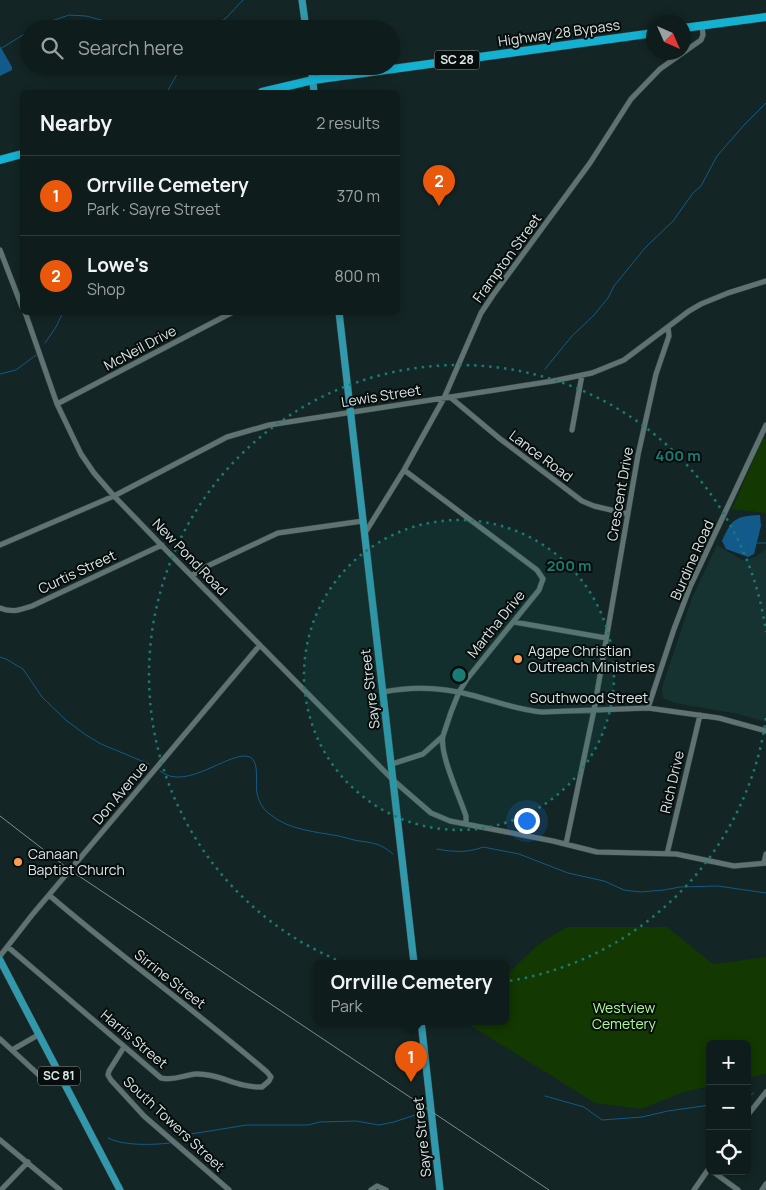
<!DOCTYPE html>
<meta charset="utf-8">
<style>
:root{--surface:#0e1c1b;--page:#1c2928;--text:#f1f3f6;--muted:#9ba1a3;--line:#2e3a3a;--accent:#ea580c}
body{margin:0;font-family:Manrope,sans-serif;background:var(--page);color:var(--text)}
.controls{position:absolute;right:15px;bottom:15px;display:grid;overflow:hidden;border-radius:8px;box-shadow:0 2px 8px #0003}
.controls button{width:45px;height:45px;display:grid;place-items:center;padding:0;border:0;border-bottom:1px solid var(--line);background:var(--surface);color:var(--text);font:25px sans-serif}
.compass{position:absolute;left:646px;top:15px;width:45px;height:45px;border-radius:50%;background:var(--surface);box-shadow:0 2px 8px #0003;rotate:135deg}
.you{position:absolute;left:526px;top:820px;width:18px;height:18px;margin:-12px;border:4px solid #fff;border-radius:50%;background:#1a73e8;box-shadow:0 0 0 8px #1a73e833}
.badge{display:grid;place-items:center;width:32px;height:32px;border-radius:50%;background:var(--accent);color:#fff;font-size:16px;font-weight:700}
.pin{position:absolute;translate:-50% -41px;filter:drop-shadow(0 1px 2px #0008)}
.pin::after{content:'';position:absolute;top:26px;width:18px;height:15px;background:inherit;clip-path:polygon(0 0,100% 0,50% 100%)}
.popup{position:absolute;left:314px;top:960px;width:195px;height:65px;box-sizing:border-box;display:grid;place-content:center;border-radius:8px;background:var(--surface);filter:drop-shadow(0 1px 4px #0005);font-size:16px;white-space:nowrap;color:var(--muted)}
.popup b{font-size:19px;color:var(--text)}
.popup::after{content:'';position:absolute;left:50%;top:100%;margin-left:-10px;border:10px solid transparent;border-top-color:var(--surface)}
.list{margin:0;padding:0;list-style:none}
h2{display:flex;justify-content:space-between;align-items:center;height:65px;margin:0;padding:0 20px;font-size:21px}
h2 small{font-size:16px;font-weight:400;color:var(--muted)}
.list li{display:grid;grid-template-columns:32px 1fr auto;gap:15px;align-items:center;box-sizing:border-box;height:80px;padding:0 20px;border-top:1px solid var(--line)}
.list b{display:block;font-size:19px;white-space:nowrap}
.list p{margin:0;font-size:16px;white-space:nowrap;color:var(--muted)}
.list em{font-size:16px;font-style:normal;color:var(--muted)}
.icon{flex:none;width:28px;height:28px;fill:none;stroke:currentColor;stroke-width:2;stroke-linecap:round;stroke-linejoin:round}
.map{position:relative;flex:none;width:766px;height:1190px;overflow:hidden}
.search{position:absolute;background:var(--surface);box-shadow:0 2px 8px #0003;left:20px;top:20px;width:380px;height:55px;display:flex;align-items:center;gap:12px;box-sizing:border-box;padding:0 18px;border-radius:28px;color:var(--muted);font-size:19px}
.panel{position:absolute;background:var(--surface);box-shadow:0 2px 8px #0003;left:20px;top:90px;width:380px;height:225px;border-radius:8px}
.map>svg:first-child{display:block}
</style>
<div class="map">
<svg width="766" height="1190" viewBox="0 0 766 1190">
<rect width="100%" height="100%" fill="#132524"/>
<!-- built -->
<path fill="#163231" d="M 717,545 L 742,560 L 755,557 L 766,549 L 766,722 L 738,714 L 675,703 L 663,698 L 662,687 L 692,598 Z"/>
<!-- green -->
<path fill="#133801" d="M 763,438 L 766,440 L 766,513 L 732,509 Z
M 567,927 L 667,927 L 713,964 L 766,957 L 766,1074 L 747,1078 L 747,1044 L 710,1044 L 710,1086 L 684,1092 L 641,1109 L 595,1103 L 465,1022 L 466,1021 L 505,1021 L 505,976 L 539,944 Z"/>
<!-- water -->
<path fill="#125a8a" d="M 0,46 L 12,67 L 12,70 L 0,76 Z
M 760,515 L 761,526 L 754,554 L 748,557 L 726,549 L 722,541 C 732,519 735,516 760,515 Z"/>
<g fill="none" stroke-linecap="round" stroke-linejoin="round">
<!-- stream -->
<path stroke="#125a8a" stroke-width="1" d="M 34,29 L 43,24 L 69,15 L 86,16 L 132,28 L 155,29
M 212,29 L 227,17 L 243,0
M 2,48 L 29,31
M 167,92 L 176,76 L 184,66
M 45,343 L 56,327 L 63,312
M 545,369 L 572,336 L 594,315 L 608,298 L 614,286 L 645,248 L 673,221 L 693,193 L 701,186 L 717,156 L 744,125 L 766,103
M 0,374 L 16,370 L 36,355
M 757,543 L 766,543
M 0,657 L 6,659 L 23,669 L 42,697 L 67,721 L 86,735 L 101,744 L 149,764
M 160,771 C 186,793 231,749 250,757 C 260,762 255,784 257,793 C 259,802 263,810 271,815 C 289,830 317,832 339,836 C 344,837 349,839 354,840 C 371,843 379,842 393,854
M 437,849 C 452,852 468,853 483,847 L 519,854 L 568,873 L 604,881 L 624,890 L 640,892 L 664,890 L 680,887 L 718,886 L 766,893
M 545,1096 L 584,1107 L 602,1120 L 642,1117 L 668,1111 L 710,1105
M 747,1097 L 754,1093
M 191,1134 L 247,1125 L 308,1125 L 320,1122 L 356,1121 L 379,1125 L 394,1122 L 415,1115
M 108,1138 C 122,1146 153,1145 170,1143"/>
<defs>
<path id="minor" d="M 0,250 L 22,307
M 25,312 L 57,404 L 81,454 L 94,473 L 114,496 L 167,551 L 393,780 L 431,813 L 450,821 L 553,841 L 597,852 L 676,854 L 734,866 L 766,863
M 450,397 L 499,438 L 582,501 L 594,506 L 628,514
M 57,404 L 233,312
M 572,430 L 582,375
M 365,533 L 404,470 L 444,398 L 481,313 L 493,295 L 590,163 L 631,99 L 660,69 L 701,40 L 703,35 L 702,26
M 0,545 L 114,496 L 227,437 L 269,425 L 553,381 L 592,373 L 624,360 L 689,311 L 701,304 L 728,293 L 766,281
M 192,576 L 199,570 L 278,533 L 363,521
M 0,608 C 12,613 20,610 32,606 L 162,545
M 514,622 L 606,638
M 383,692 C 413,686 442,687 471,695 C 495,701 517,710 542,712 L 648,708 L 719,718 L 766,731
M 648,708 L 674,629 L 690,587 L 766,425
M 443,736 C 439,753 460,798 466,816 L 466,823
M 392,764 L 423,754 L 443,736 L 451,712 L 459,692 L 467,679 L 539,590 L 543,579 L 537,570 L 404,470
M 566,844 L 594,710 L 638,455 L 656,374 L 669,336 L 668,327
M 667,854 L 700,715
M 764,863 L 766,854
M 8,947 L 161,1078 C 174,1081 184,1075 196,1074 C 219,1073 237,1088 262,1087 L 269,1081 L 271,1077 L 267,1072 C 196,1011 120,956 49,895
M 0,956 L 32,915 L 260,645
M 0,1039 L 40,1076
M 124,1047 L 109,1071 L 108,1075 L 111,1080 L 144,1116 L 229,1190
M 12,1050 L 38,1035
M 747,1116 L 766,1092
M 0,1140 L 60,1190
M 712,1171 L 738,1190
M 1,1190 L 28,1162
M 371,1190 L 377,1186 L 386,1190
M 694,1190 L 710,1167
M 762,1190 L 766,1184"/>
<path id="major" d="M 302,0 L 306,29
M 311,66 L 314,92
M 339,312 L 414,963
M 0,960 L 120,1190
M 421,1021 L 440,1190"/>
<path id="highway" d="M 684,28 L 766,17
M 262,92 L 313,80 L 654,33
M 0,160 L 22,154"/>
</defs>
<!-- minor casing -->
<use href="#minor" stroke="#354241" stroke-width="6"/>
<!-- major casing -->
<use href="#major" stroke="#354241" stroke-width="8"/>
<!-- highway casing -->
<use href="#highway" stroke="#354241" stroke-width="9"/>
<!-- minor -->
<use href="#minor" stroke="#5f7372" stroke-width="5"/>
<!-- major -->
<use href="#major" stroke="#3299ac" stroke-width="7"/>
<!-- highway -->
<use href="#highway" stroke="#14b2d2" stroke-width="8"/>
<!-- rail -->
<path stroke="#7f8d8c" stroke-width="1" d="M 0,816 L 70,870 L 549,1190"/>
</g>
<!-- distance rings -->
<circle cx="459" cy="675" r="155" fill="#197c74" fill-opacity=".12"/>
<g fill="none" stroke="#197c74" stroke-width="2.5" stroke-dasharray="2.5 5">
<circle cx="459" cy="675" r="155"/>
<path d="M766 718A310 310 0 1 1 766 632"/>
</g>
<!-- markers -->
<g fill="#fb9e50" stroke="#060d0c" stroke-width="2">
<circle cx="518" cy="659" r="5"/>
<circle cx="18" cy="862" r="5"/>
</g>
<g text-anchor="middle" stroke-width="4" stroke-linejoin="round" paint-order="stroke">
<!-- shield labels -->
<g fill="#060d0c" stroke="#9aa4a3" stroke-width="1">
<rect x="434.5" y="50.5" width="45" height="19" rx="4"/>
<rect x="38" y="1066.5" width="42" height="19" rx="4"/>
</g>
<g font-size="12" font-weight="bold" fill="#dae5e4">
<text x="457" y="64">SC 28</text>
<text x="59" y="1080">SC 81</text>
</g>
<!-- street labels -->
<g font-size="14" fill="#dae5e4" stroke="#060d0c">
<text transform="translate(559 33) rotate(-8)" y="5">Highway 28 Bypass</text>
<text transform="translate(507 258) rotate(-54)" y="5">Frampton Street</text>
<text transform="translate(140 348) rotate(-28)" y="5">McNeil Drive</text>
<text transform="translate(381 396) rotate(-9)" y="5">Lewis Street</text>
<text transform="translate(541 456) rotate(37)" y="5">Lance Road</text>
<text transform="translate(620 494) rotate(-80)" y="5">Crescent Drive</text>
<text transform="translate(190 557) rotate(46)" y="5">New Pond Road</text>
<text transform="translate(692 560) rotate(-66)" y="5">Burdine Road</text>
<text transform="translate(77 572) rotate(-25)" y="5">Curtis Street</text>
<text transform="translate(496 624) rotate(-51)" y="5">Martha Drive</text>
<text transform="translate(370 689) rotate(-97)" y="5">Sayre Street</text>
<text x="589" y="703">Southwood Street</text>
<text transform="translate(672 782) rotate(-77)" y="5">Rich Drive</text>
<text transform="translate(120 793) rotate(-50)" y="5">Don Avenue</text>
<text transform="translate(170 979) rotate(38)" y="5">Sirrine Street</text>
<text transform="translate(134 1039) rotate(40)" y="5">Harris Street</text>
<text transform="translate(174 1124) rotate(43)" y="5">South Towers Street</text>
<text transform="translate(422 1137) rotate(-96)" y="5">Sayre Street</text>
</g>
<!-- poi labels -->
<g font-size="14" fill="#dae5e4" stroke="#060d0c" text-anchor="start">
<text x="528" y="656">Agape Christian<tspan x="528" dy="16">Outreach Ministries</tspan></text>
<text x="28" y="859">Canaan<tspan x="28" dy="16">Baptist Church</tspan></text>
</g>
<!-- park labels -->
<g font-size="14" fill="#abfa90" stroke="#060d0c">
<text x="624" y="1013">Westview<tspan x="624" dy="16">Cemetery</tspan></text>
</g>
</g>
<circle cx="459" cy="675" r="8" fill="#197c74" stroke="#060d0c" stroke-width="2.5"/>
<g font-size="15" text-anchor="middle" font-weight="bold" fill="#197c74" stroke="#060d0c" stroke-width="4" stroke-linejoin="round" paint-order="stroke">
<text x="678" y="461">400 m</text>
<text x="569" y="571">200 m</text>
</g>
</svg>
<div class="controls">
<button>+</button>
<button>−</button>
<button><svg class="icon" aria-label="locate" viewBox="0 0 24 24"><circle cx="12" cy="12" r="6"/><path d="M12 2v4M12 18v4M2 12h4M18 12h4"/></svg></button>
</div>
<svg class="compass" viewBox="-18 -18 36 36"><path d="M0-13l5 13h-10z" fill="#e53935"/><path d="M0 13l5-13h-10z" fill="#9ba1a3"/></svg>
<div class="you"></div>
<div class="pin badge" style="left:411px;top:1082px">1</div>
<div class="popup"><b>Orrville Cemetery</b>Park</div>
<div class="pin badge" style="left:439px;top:206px">2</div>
<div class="search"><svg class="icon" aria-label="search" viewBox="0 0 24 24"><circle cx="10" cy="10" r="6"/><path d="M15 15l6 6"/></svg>Search here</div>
<section class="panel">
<h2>Nearby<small>2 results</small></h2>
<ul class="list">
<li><span class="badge">1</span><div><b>Orrville Cemetery</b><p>Park · Sayre Street</p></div><em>370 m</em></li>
<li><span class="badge">2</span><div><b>Lowe's</b><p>Shop</p></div><em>800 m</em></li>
</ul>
</section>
</div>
